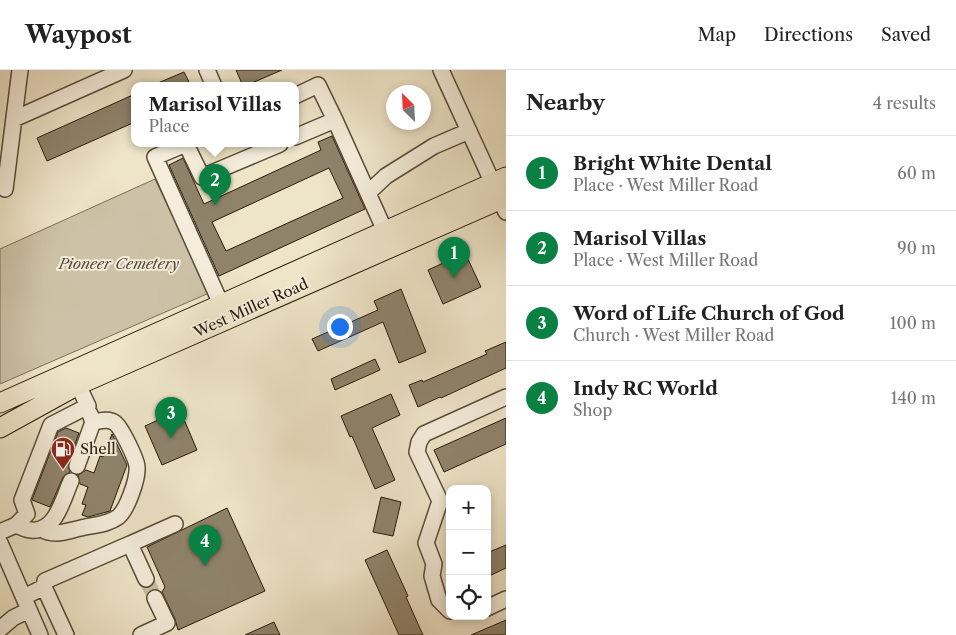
<!DOCTYPE html>
<meta charset="utf-8">
<style>
:root{--surface:#fff;--page:#f6f6f6;--text:#222;--muted:#767676;--line:#e0e0e0;--accent:#0b8043}
body{margin:0;font-family:"Libre Caslon Text",serif;background:var(--page);color:var(--text)}
.controls{position:absolute;right:15px;bottom:15px;display:grid;overflow:hidden;border-radius:10px;box-shadow:0 2px 8px #0003}
.controls button{width:45px;height:45px;display:grid;place-items:center;padding:0;border:0;border-bottom:1px solid var(--line);background:var(--surface);color:var(--text);font:25px sans-serif}
.compass{position:absolute;left:386px;top:15px;width:45px;height:45px;border-radius:50%;background:var(--surface);box-shadow:0 2px 8px #0003;rotate:336deg}
.you{position:absolute;left:339px;top:256px;width:18px;height:18px;margin:-12px;border:4px solid #fff;border-radius:50%;background:#1a73e8;box-shadow:0 0 0 8px #1a73e833}
.badge{display:grid;place-items:center;width:32px;height:32px;border-radius:50%;background:var(--accent);color:#fff;font-size:16px;font-weight:700}
.pin{position:absolute;translate:-50% -41px;filter:drop-shadow(0 1px 2px #0008)}
.pin::after{content:'';position:absolute;top:26px;width:18px;height:15px;background:inherit;clip-path:polygon(0 0,100% 0,50% 100%)}
.popup{position:absolute;left:131px;top:12px;width:168px;height:65px;box-sizing:border-box;display:grid;place-content:center;border-radius:10px;background:var(--surface);filter:drop-shadow(0 1px 4px #0005);font-size:16px;white-space:nowrap;color:var(--muted)}
.popup b{font-size:19px;color:var(--text)}
.popup::after{content:'';position:absolute;left:50%;top:100%;margin-left:-10px;border:10px solid transparent;border-top-color:var(--surface)}
.list{margin:0;padding:0;list-style:none}
h2{display:flex;justify-content:space-between;align-items:center;height:65px;margin:0;padding:0 20px;font-size:21px}
h2 small{font-size:16px;font-weight:400;color:var(--muted)}
.list li{display:grid;grid-template-columns:32px 1fr auto;gap:15px;align-items:center;box-sizing:border-box;height:75px;padding:0 20px;border-top:1px solid var(--line)}
.list b{display:block;font-size:19px;white-space:nowrap}
.list p{margin:0;font-size:16px;white-space:nowrap;color:var(--muted)}
.list em{font-size:16px;font-style:normal;color:var(--muted)}
.icon{flex:none;width:28px;height:28px;fill:none;stroke:currentColor;stroke-width:2;stroke-linecap:round;stroke-linejoin:round}
.map{position:relative;flex:none;width:506px;height:565px;overflow:hidden}
header{display:flex;align-items:center;gap:30px;box-sizing:border-box;height:70px;padding:0 25px;background:var(--surface);border-bottom:1px solid var(--line)}
header strong{font-size:24px}
nav{display:flex;gap:28px;margin-inline-start:auto;font-size:18px}
main{display:flex}
aside{flex:1;background:var(--surface)}
.map>svg:first-child{display:block}
</style>
<header>
<strong>Waypost</strong>
<nav><a>Map</a><a>Directions</a><a>Saved</a></nav>
</header>
<main>
<div class="map">
<svg width="506" height="565" viewBox="0 0 506 565">
<rect width="100%" height="100%" fill="#eee4c8"/>
<filter id="stains"><feTurbulence type="fractalNoise" baseFrequency=".004" numOctaves="4"/><feColorMatrix values="0 0 0 0 .2 0 0 0 0 .09 0 0 0 0 .02 0 0 0 .5 -.17"/></filter>
<radialGradient id="worn" r=".72"><stop offset=".6" stop-color="#630" stop-opacity="0"/><stop offset="1" stop-color="#630" stop-opacity=".3"/></radialGradient>
<!-- green -->
<path fill="#cdc2a7" stroke="#7b6e58" d="M 155,109 L 209,223 L 0,314 L 0,179 Z"/>
<!-- building -->
<path fill="#8f836c" stroke="#291a08" fill-rule="evenodd" d="M 236,0 L 282,0 L 245,16 L 243,16 Z
M 184,2 L 191,16 L 151,16 Z
M 135,24 L 135,52 L 47,91 L 37,68 Z
M 332,66 L 365,139 L 219,206 L 169,95 L 183,88 L 204,134 L 321,80 L 318,72 ZM 329,98 L 343,128 L 226,181 L 212,152 Z
M 459,170 L 481,217 L 443,234 L 428,200 L 452,189 L 446,176 Z
M 401,219 L 426,282 L 399,293 L 383,252 L 318,281 L 312,269 L 378,240 L 374,231 Z
M 506,272 L 506,298 L 441,328 L 440,327 L 418,337 L 409,315 L 422,310 L 423,312 L 487,284 L 485,281 Z
M 375,289 L 380,300 L 335,320 L 331,309 Z
M 391,324 L 400,345 L 372,358 L 395,410 L 375,419 L 352,366 L 350,367 L 341,346 Z
M 180,340 L 197,380 L 162,395 L 145,356 Z
M 506,348 L 506,374 L 444,402 L 434,380 Z
M 66,358 L 79,363 L 68,393 L 70,402 L 63,407 L 50,437 L 32,430 L 58,362 Z
M 112,364 L 127,395 L 110,441 L 88,447 L 82,445 L 86,435 L 82,434 L 88,417 L 80,414 L 78,405 L 86,400 L 94,403 L 100,386 L 103,387 Z
M 381,427 L 401,432 L 393,466 L 373,462 Z
M 227,438 L 265,521 L 178,560 L 175,549 L 162,522 L 165,517 L 147,477 Z
M 506,475 L 506,498 L 487,507 L 487,483 Z
M 387,480 L 408,526 L 406,527 L 423,565 L 399,565 L 365,490 Z
M 506,550 L 506,565 L 471,565 Z
M 274,552 L 280,565 L 245,565 Z"/>
<g fill="none" stroke-linecap="round" stroke-linejoin="round">
<!-- minor-tunnel -->
<path stroke="#c7bca2" stroke-width="15" stroke-dasharray="15 8" stroke-linecap="butt" d="M 146,509 L 155,528"/>
<defs>
<path id="minor" d="M 207,0 L 214,16
M 441,0 L 506,142
M 295,26 L 318,15 L 335,50
M 14,49 L 124,0
M 295,67 L 335,50 L 385,161
M 5,119 L 20,0
M 368,123 L 386,106 L 434,76 L 469,61
M 221,234 L 155,87 L 186,74 L 202,107 L 280,74
M 77,396 L 93,352 L 90,344
M 16,455 C 21,457 26,460 31,460 C 56,463 63,428 71,411
M 41,459 C 55,467 66,461 81,458 C 93,455 107,455 118,447 C 127,440 138,409 137,397 C 137,390 121,357 115,353 C 109,348 100,351 93,352
M 0,462 L 16,455 L 27,444 L 22,430 L 51,355 L 88,336 L 78,315
M 0,473 L 40,565
M 130,474 L 175,454
M 44,517 L 66,565
M 24,527 L 44,517 L 45,511 L 130,474 L 146,509
M 487,538 L 506,529
M 450,541 L 439,530 L 432,506 L 434,494 L 426,473 L 440,431 L 417,382 L 419,372 L 424,364 L 506,327
M 0,559 L 13,548 L 29,540
M 141,565 L 167,553 L 155,528"/>
<path id="major" d="M 0,333 L 506,107
M 0,358 L 78,315 L 506,127"/>
</defs>
<!-- minor casing -->
<use href="#minor" stroke="#5a4c38" stroke-width="18"/>
<!-- major casing -->
<use href="#major" stroke="#291a08" stroke-width="21"/>
<!-- minor -->
<use href="#minor" stroke="#f4eddb" stroke-width="15"/>
<!-- major -->
<use href="#major" stroke="#eee4c8" stroke-width="19"/>
</g>
<!-- icons -->
<defs>
<symbol id="fuel-pin" viewBox="-11 -11 22 30"><path d="M0 17L-7.5 6A9.5 9.5 0 1 1 7.5 6Z" fill="#8f2418" stroke="#f4eddb"/><path d="M-5.5-6h7V0h2V4h1.3V-2.5L3-4.5l.8-.8L6-3V5H2.5V1h-1V6h-7ZM-4.2-4.7v3.2H.2V-4.7Z" fill="#fff"/></symbol>
</defs>
<g fill-rule="evenodd">
<use href="#fuel-pin" x="49" y="365" width="28" height="38"/>
</g>
<g text-anchor="middle" stroke-width="4" stroke-linejoin="round" paint-order="stroke">
<!-- park labels -->
<g font-size="15" font-style="italic" fill="#5a4c38" stroke="#f4eddb">
<text x="119" y="199">Pioneer Cemetery</text>
</g>
<!-- street labels -->
<g font-size="15" fill="#291a08" stroke="#f4eddb">
<text transform="translate(251 238) rotate(-24)" y="5">West Miller Road</text>
</g>
<!-- poi labels -->
<g font-size="15" fill="#291a08" stroke="#f4eddb" text-anchor="start">
<text x="80" y="384">Shell</text>
</g>
</g>
<rect width="100%" height="100%" filter="url(#stains)"/>
<rect width="100%" height="100%" fill="url(#worn)"/>
</svg>
<div class="controls">
<button>+</button>
<button>−</button>
<button><svg class="icon" aria-label="locate" viewBox="0 0 24 24"><circle cx="12" cy="12" r="6"/><path d="M12 2v4M12 18v4M2 12h4M18 12h4"/></svg></button>
</div>
<svg class="compass" viewBox="-18 -18 36 36"><path d="M0-13l5 13h-10z" fill="#e53935"/><path d="M0 13l5-13h-10z" fill="#767676"/></svg>
<div class="you"></div>
<div class="pin badge" style="left:454px;top:208px">1</div>
<div class="pin badge" style="left:215px;top:135px">2</div>
<div class="popup"><b>Marisol Villas</b>Place</div>
<div class="pin badge" style="left:171px;top:368px">3</div>
<div class="pin badge" style="left:205px;top:496px">4</div>
</div>
<aside>
<h2>Nearby<small>4 results</small></h2>
<ul class="list">
<li><span class="badge">1</span><div><b>Bright White Dental</b><p>Place · West Miller Road</p></div><em>60 m</em></li>
<li><span class="badge">2</span><div><b>Marisol Villas</b><p>Place · West Miller Road</p></div><em>90 m</em></li>
<li><span class="badge">3</span><div><b>Word of Life Church of God</b><p>Church · West Miller Road</p></div><em>100 m</em></li>
<li><span class="badge">4</span><div><b>Indy RC World</b><p>Shop</p></div><em>140 m</em></li>
</ul>
</aside>
</main>
